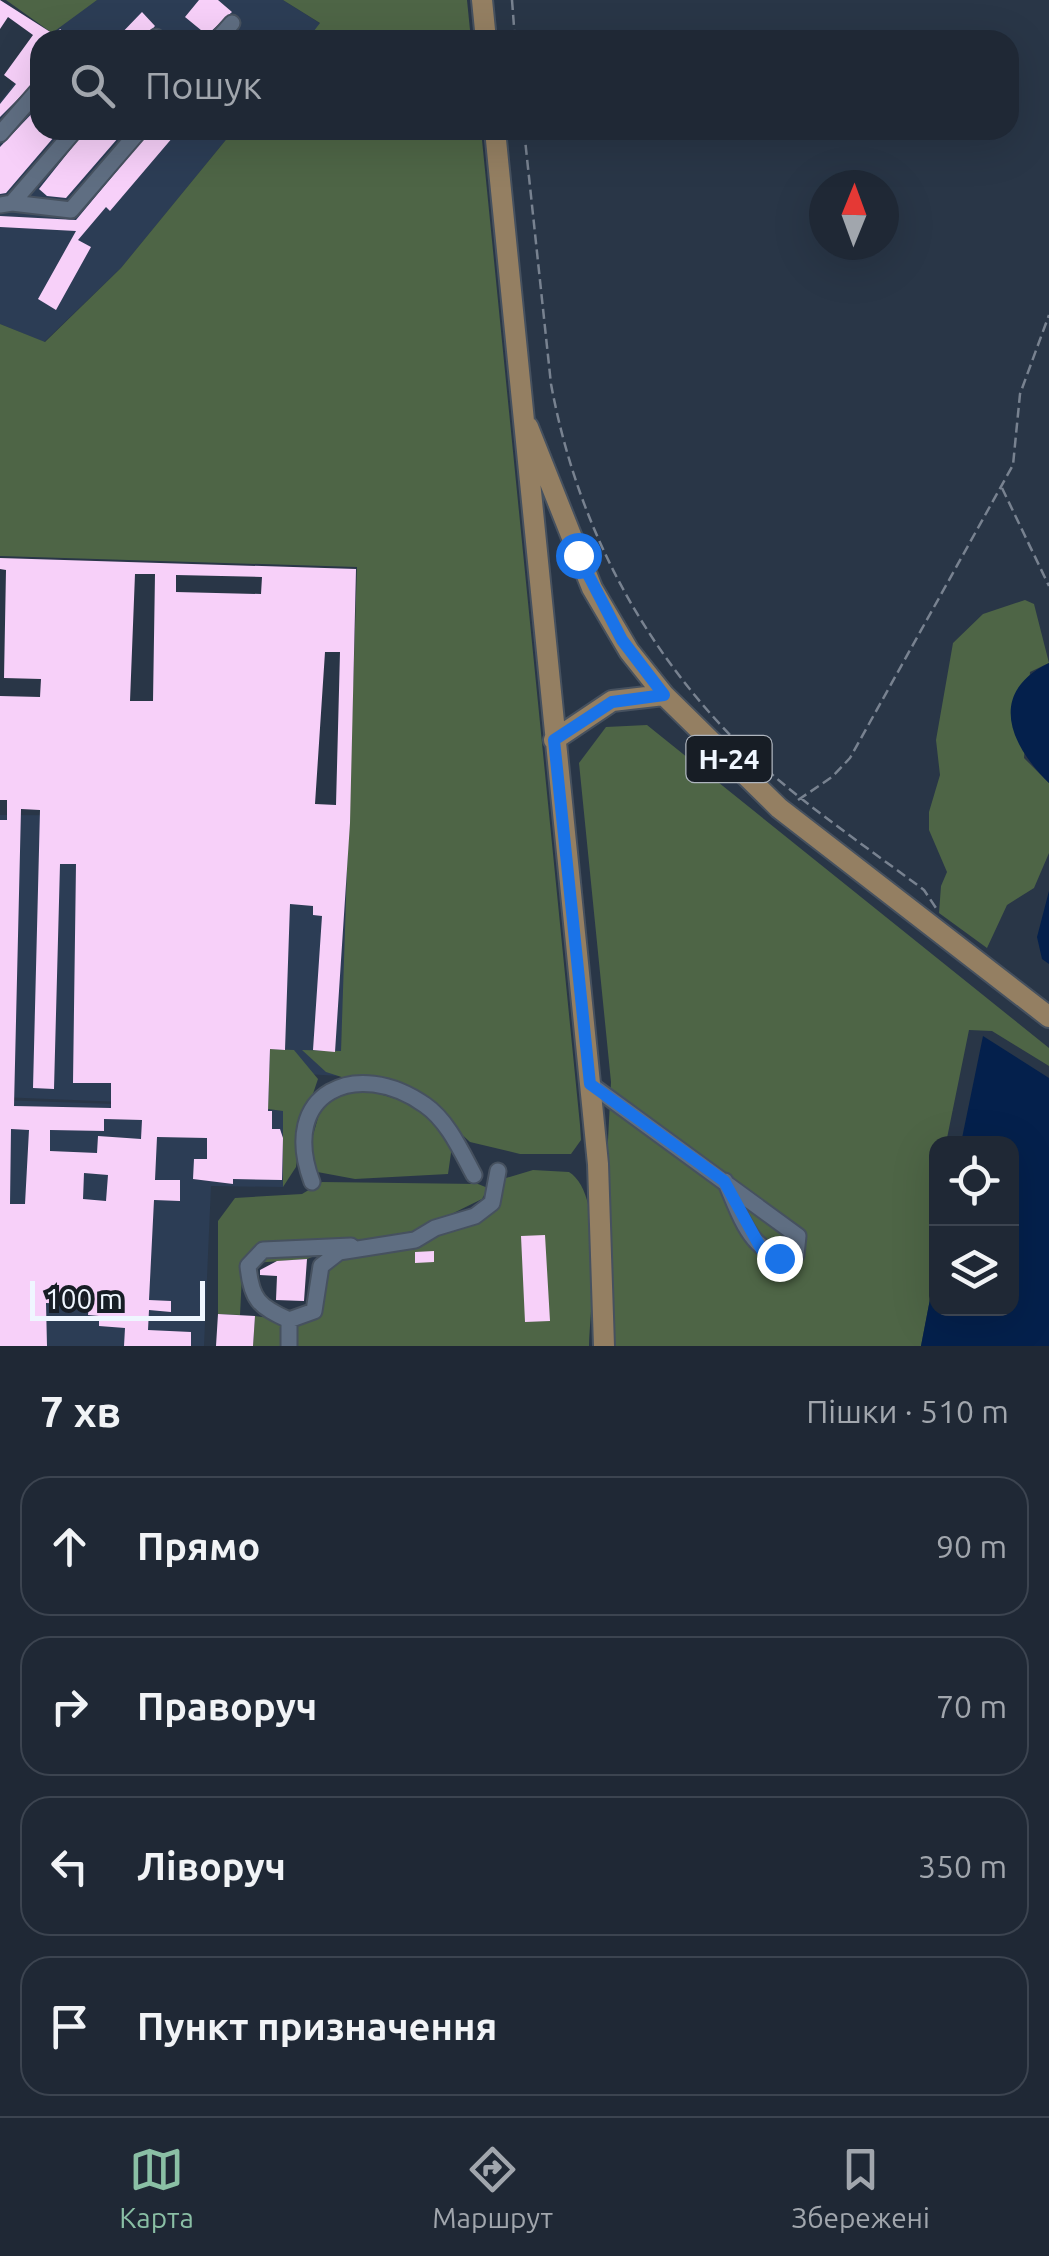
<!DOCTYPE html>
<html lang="uk">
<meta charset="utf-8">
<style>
:root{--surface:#1f2835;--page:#2c3441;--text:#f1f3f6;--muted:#a1a6ad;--line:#3c4450;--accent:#8abfa5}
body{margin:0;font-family:Ubuntu,sans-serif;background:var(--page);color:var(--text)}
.controls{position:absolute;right:30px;bottom:30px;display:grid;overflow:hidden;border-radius:20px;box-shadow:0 10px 40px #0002}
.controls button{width:90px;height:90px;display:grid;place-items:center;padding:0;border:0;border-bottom:2px solid var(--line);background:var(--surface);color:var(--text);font:50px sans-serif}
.compass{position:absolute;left:809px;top:170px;width:90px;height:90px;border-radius:50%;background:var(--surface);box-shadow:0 10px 40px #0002;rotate:1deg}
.scale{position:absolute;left:30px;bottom:25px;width:175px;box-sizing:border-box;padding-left:10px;border:5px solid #eff6ff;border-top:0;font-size:28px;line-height:35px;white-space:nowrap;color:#eff6ff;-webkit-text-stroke:8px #171d25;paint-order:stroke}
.stop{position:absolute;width:30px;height:30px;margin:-22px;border:8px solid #1a73e8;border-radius:50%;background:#fff}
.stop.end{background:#1a73e8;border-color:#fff;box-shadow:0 2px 10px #0008}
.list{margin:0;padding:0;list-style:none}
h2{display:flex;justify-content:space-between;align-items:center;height:130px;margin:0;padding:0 40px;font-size:42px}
h2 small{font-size:32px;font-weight:400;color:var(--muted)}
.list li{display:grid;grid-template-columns:65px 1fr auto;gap:30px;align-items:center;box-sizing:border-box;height:140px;margin:0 20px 20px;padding:0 20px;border:2px solid var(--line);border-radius:30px}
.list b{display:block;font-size:38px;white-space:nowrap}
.list em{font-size:32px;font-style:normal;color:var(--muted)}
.icon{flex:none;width:55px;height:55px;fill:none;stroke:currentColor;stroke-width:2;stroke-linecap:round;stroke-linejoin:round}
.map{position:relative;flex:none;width:1049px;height:1346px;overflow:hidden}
.search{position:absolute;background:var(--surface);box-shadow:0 10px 40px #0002;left:30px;right:30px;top:30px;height:110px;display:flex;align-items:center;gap:25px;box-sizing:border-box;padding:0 35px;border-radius:30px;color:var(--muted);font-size:38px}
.sheet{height:770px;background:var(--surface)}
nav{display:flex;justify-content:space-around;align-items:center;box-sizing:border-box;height:140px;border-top:2px solid var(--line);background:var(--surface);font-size:28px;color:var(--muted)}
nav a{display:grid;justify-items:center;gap:5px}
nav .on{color:var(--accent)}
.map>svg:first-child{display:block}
</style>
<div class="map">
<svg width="1049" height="1346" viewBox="0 0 1049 1346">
<rect width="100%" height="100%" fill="#293647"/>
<!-- built -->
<path fill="#2c3d55" d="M 97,0 L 283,0 L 321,24 L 307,40 L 47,40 L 62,22 Z
M 40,49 L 40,130 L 234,130 L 121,268 L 44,342 L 0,324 L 0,102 Z
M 0,815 L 351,817 L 340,1076 L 271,1072 L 270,1108 L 0,1097 Z
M 0,1100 L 283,1110 L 283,1187 L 211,1186 L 204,1346 L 0,1346 Z"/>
<!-- green -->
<path fill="#4e6546" d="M 6,0 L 97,0 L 52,33 Z
M 283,0 L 467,0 L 471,40 L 307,40 L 320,23 Z
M 234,130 L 481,130 L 580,1125 L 581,1140 L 571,1154 L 520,1154 L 470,1142 L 431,1106 L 326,1072 L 302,1050 L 341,1051 L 357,567 L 0,556 L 0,324 L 45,342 L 121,268 Z
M 1025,600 L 1034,604 L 1049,663 L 1030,672 L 1024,758 L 1049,783 L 1049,853 L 1034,888 L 1007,905 L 987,948 L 939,913 L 941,886 L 947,872 L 929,830 L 929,812 L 940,775 L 936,740 L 953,643 L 983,614 Z
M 647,725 L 1049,1048 L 1049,1066 L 992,1031 L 969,1030 L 946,1143 L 936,1144 L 936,1268 L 921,1346 L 613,1346 L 607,1159 L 611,1082 L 579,763 L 606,727 Z
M 270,1049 L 294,1050 L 318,1079 L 301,1129 L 296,1167 L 283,1187 L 283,1111 L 268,1109 Z
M 359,1089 C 407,1100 423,1106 452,1146 L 448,1174 L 355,1179 L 312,1171 L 309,1149 L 324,1097 Z
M 533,1170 L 569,1172 C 606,1195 590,1305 589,1346 L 291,1346 L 296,1326 L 321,1317 L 326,1271 L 340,1257 L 491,1215 L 506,1178 Z
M 322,1182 L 478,1184 L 488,1188 L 482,1199 L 419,1230 L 348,1243 L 307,1259 L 254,1263 L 242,1275 L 240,1315 L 218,1314 L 218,1221 L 235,1198 L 302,1194 Z
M 255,1316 L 277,1319 L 283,1327 L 282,1346 L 253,1346 Z"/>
<!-- water -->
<path fill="#04204c" d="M 1049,663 L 1049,783 C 1010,745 987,693 1049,663 Z
M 1049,891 L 1049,964 L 1042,959 L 1037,937 Z
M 983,1036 L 1049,1078 L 1049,1346 L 921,1346 L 936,1268 L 936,1308 L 1012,1308 L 1012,1144 L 961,1143 Z"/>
<!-- building -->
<path fill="#f7d0f9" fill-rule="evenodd" d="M 0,0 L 55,35 L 60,29 L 74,40 L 40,40 L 40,77 L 0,117 L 0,104 L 16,84 L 4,75 L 33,35 L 8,17 L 0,29 Z
M 199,0 L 218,0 L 232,12 L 207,35 L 185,17 Z
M 142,12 L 155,26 L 142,40 L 115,40 Z
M 40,105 L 40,130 L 60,130 L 6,193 L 0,194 L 0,147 Z
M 86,130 L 125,130 L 66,198 L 47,196 L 39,189 Z
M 151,130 L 179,130 L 110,211 L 106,207 L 78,240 L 91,247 L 56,310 L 38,299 L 76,231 L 0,227 L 0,216 L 76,220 Z
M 0,558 L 356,569 L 350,823 L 335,1052 L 313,1050 L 322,916 L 313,915 L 313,906 L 290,904 L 285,1050 L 270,1049 L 268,1111 L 272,1111 L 272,1129 L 280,1129 L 283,1138 L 282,1180 L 233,1179 L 233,1184 L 193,1179 L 194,1159 L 207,1159 L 207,1138 L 157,1137 L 155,1180 L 180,1180 L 180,1201 L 154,1200 L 149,1300 L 171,1301 L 171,1312 L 149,1310 L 148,1330 L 191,1332 L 191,1346 L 124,1346 L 125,1328 L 99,1326 L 99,1316 L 88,1315 L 89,1305 L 46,1303 L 47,1346 L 0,1346 L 0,820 L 7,820 L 7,800 L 0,800 L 0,696 L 40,697 L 41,679 L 4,678 L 6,570 L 0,569 ZM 135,574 L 155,574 L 153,701 L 130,701 ZM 176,575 L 262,577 L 261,594 L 176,592 ZM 325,652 L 340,652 L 336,805 L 315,804 ZM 21,809 L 40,810 L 33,1088 L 54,1089 L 60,864 L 76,864 L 73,1083 L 111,1083 L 111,1108 L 14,1106 ZM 104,1119 L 142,1120 L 141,1139 L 98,1136 L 97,1153 L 50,1151 L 50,1130 L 104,1131 ZM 11,1129 L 29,1130 L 25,1204 L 10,1204 ZM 84,1173 L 108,1175 L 106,1201 L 83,1199 Z
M 545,1235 L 550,1321 L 525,1322 L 521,1236 Z
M 434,1251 L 434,1262 L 415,1263 L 415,1252 Z
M 307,1259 L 304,1301 L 276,1300 L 277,1276 L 260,1275 L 260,1270 L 277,1261 Z
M 218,1314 L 255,1316 L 253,1346 L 216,1346 Z"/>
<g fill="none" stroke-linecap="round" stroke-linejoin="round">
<defs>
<path id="minor" d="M 153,40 L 156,37
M 217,40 L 232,23
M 0,134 L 40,88
M 12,203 L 71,210 L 140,130
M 0,205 L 12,203 L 75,130
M 590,1084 L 798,1236 L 796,1255 C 752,1262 740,1214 725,1181
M 312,1182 C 278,1092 357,1057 425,1105 C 448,1121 461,1151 474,1175
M 289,1320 C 259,1307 251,1299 248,1266 L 263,1250 L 351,1246
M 289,1346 L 289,1320 L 314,1311 L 321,1266 L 339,1252 L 415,1240 L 435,1228 L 475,1216 L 492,1203 L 498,1171"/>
<path id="major" d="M 482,0 L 486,40
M 495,130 L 598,1164 L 604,1346
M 528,427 L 592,588 L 629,651 L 664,695 L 779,808 L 1049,1017
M 554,740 L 612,701 L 664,695"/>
</defs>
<!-- minor casing -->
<use href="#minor" stroke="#46515f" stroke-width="19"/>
<!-- major casing -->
<use href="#major" stroke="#46515f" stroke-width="24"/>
<!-- path -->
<path stroke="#788290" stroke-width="2.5" stroke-dasharray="10 5" stroke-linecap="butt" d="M 512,0 L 515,40
M 524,130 L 551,384 C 576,519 637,639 733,738 C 789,795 860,842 924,890 L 938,911
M 1002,488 L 1049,586
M 798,800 L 832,777 L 850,758 L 1013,465 L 1020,394 L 1049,315"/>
<!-- minor -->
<use href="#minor" stroke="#5f6e82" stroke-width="15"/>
<!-- major -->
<use href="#major" stroke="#947f62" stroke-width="20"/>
</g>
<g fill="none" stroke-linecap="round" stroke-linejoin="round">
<!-- route -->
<path stroke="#1a73e8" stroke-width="12" d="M 578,555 L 622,640 L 664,695 L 612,702 L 554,740 L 590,1084 L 724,1181 L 762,1250 L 779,1258"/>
</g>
<g text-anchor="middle" stroke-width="10" stroke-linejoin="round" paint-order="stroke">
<!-- shield labels -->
<rect fill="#171d25" stroke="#aeb5be" stroke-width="2.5" x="686.5" y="736" width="85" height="46" rx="8"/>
<g font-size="28" font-weight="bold" fill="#eff6ff">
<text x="729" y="769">Н-24</text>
</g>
</g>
</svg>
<div class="controls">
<button><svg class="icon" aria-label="locate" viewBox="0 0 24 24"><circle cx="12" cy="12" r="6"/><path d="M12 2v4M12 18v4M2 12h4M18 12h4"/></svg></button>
<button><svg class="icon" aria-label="layers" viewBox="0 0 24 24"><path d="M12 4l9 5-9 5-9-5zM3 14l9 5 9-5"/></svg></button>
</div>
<svg class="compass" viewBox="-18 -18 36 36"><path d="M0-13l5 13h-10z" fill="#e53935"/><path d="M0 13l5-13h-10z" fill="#a1a6ad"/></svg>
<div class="scale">100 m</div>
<div class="stop" style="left:578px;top:555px"></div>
<div class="stop end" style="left:779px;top:1258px"></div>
<div class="search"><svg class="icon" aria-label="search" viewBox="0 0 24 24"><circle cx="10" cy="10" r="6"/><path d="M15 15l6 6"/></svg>Пошук</div>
</div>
<section class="sheet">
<h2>7 хв<small>Пішки · 510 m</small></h2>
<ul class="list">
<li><svg class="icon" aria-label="ahead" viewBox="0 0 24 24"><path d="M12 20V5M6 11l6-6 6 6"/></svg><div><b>Прямо</b></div><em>90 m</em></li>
<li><svg class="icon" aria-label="right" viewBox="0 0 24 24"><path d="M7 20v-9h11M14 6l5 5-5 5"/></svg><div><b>Праворуч</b></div><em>70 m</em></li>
<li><svg class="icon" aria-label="left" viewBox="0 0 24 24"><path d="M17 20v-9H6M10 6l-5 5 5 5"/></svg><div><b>Ліворуч</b></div><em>350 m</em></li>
<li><svg class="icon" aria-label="arrive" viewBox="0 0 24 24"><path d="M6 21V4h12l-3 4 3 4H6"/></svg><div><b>Пункт призначення</b></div></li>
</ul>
</section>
<nav>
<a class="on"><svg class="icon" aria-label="map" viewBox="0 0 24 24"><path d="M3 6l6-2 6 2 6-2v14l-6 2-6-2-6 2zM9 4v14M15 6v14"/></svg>Карта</a>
<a><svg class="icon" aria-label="directions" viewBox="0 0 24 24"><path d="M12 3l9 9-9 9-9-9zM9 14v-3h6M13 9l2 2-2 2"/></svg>Маршрут</a>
<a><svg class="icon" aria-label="saved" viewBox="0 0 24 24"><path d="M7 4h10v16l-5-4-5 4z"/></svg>Збережені</a>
</nav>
